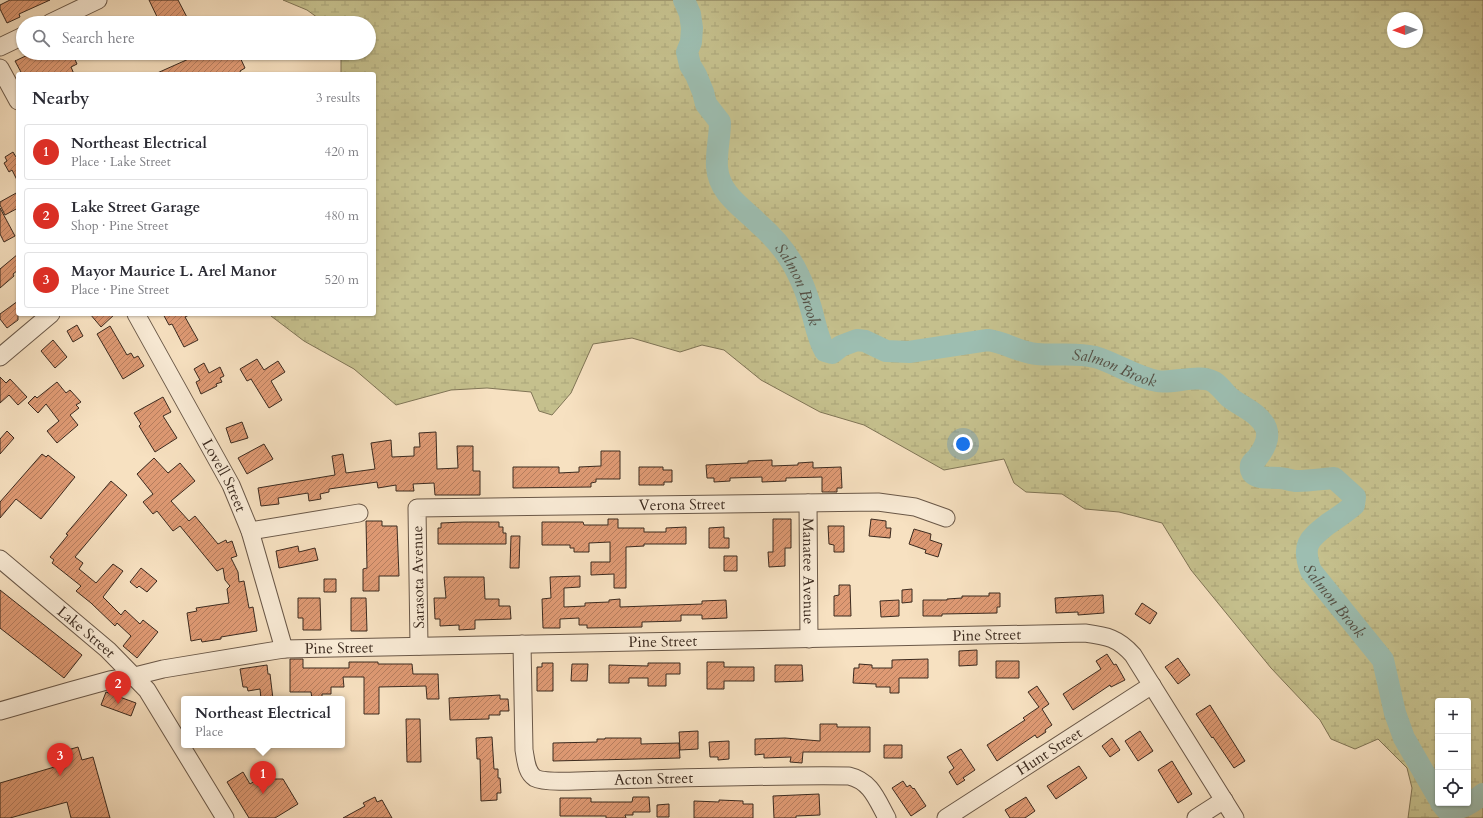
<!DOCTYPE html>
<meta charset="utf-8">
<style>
:root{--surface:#fff;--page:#f7f7f7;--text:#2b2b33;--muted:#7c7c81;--line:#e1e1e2;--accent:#d93025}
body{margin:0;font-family:Cardo,serif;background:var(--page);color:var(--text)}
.controls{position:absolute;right:12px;bottom:12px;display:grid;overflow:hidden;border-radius:4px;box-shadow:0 1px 3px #0004}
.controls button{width:36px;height:36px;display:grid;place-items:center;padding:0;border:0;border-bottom:1px solid var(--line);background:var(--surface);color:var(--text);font:20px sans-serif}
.compass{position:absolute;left:1387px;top:12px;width:36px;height:36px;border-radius:50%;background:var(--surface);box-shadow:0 1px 3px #0004;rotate:269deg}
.you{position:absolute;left:963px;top:444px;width:14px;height:14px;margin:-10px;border:3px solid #fff;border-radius:50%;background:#1a73e8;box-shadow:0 0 0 6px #1a73e833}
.badge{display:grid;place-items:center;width:26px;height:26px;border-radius:50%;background:var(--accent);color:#fff;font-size:13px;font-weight:700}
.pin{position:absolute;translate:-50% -33px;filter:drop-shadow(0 1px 2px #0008)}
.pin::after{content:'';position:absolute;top:21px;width:14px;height:12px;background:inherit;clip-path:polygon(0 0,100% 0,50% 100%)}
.popup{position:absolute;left:181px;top:696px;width:164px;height:52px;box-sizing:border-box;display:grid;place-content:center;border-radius:4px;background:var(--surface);filter:drop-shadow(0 1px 3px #0005);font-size:13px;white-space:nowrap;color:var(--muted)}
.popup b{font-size:15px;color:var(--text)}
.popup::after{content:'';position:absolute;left:50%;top:100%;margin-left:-8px;border:8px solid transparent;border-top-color:var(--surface)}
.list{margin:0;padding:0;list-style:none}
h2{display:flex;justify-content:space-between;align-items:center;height:52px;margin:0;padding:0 16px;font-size:17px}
h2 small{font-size:13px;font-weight:400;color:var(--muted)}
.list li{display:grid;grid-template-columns:26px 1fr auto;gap:12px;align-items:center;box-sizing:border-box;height:56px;margin:0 8px 8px;padding:0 8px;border:1px solid var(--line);border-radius:4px}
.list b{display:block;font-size:15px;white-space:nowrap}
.list p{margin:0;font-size:13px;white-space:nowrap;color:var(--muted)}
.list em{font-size:13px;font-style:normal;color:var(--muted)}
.icon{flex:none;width:22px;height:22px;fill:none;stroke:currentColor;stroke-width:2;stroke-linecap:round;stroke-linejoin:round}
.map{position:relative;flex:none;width:1483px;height:818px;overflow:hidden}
.search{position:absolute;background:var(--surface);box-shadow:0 1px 3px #0004;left:16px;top:16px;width:360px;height:44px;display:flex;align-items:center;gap:10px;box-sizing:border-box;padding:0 14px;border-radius:22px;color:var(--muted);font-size:15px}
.panel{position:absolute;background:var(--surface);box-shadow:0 1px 3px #0004;left:16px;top:72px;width:360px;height:244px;border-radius:4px}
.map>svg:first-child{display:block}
</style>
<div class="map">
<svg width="1483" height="818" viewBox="0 0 1483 818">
<defs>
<pattern id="wetland-marsh" width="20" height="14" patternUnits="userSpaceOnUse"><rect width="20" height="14" fill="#c5c08d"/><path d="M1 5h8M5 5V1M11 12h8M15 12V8" fill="none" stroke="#aaa579"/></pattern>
<pattern id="building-hatch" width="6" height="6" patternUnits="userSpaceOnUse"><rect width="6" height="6" fill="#df9a74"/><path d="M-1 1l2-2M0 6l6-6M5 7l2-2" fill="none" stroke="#b67e5f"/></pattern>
</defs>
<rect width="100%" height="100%" fill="#f7e1c1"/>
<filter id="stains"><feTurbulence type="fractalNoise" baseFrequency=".005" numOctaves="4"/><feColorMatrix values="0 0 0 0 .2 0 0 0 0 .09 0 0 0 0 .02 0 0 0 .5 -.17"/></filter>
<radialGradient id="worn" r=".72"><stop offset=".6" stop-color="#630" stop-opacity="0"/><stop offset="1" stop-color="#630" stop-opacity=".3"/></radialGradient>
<!-- wetland -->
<path fill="url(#wetland-marsh)" stroke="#807556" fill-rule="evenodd" d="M 283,0 L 1483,0 L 1483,818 L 1408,818 L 1412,788 L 1407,768 L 1378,739 L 1355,749 L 1331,739 L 1320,720 L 1271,668 L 1191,570 L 1162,523 L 1119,512 L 1085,509 L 1062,494 L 1026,492 L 1014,483 L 1004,459 L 944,470 L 864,425 L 820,412 L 761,380 L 724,350 L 702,345 L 680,352 L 632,338 L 593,344 L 571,393 L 552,415 L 539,411 L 531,392 L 487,388 L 451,390 L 396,405 L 354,369 L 304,341 L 271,316 L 271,314 L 374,314 L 374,74 L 341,74 L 341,53 L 369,53 L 369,23 L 325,23 L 307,10 ZM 1393,18 L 1417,18 L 1417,42 L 1393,42 ZM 1438,701 L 1468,701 L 1468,803 L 1438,803 Z"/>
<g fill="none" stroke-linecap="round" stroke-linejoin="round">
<!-- river -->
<g stroke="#9dbeb1" stroke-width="22">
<path id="s1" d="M 684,0 L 690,14 L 692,28 L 691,42 L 687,52 L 690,65 L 696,75 L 703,92 L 706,104 L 720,122 C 720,137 716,152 717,167 C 719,194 742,207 759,224 C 775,238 789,255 798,274 C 803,284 807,295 810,305 C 815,321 817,337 825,351 L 832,353 L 841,346 L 857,340 L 865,341 L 886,351 L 909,352 L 988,340 C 1005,342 1020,353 1037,354 C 1057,356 1075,352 1095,357 C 1116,363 1135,377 1157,381 C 1174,384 1199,373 1214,382 C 1220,386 1224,392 1229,397 C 1240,406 1260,413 1266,428 C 1270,439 1264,449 1257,458 C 1255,460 1252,462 1251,465 C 1248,481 1271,477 1279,478 C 1285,478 1291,481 1297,481 C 1309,481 1322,479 1334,478 L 1355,497 L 1354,505 C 1346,512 1337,518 1328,524 C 1309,539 1301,545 1311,571 L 1383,660 L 1395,713 L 1404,738 L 1438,797"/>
<path d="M 1441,803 L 1446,809 C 1460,811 1473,802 1483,794"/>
</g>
</g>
<!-- building -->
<path fill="url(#building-hatch)" stroke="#3b2a1f" d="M 10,0 L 50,0 L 19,14 L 20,17 L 7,23 L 0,9 L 0,5 Z
M 149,0 L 178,0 L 190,23 L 160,23 Z
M 32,53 L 72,53 L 77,64 L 71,67 L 74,74 L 22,74 L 15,61 Z
M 202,53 L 238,53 L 245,68 L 240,71 L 241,74 L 155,74 Z
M 13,152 L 16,157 L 18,156 L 18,182 L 12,170 L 9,172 L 4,163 L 7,161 L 5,157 Z
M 18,192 L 18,208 L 5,215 L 0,205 L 0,202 Z
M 0,208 L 15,236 L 4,242 L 0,234 Z
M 18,254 L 18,270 L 13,274 L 14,276 L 0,288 L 0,269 Z
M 18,301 L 18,320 L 7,328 L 0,319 L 0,314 Z
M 90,314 L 115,314 L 101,327 Z
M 163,314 L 191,314 L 185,317 L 198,340 L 184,347 L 172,324 L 169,325 Z
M 77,325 L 83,336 L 73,342 L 67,331 Z
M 110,326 L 127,355 L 131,353 L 134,358 L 138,356 L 144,366 L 123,379 L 97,334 Z
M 53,340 L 67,357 L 55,368 L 41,351 Z
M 257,359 L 264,370 L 278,361 L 285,372 L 271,381 L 282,400 L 269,408 L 251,379 L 247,381 L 240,369 Z
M 204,363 L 209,373 L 220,367 L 224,376 L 220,378 L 222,382 L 216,384 L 217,386 L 201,394 L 196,382 L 200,380 L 194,369 Z
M 0,377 L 6,383 L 10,379 L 27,397 L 18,405 L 9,395 L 0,403 Z
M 57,382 L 66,393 L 70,390 L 81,402 L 76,405 L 79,408 L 70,415 L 78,425 L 57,443 L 47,431 L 59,421 L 46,404 L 38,413 L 28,403 L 35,396 L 37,398 Z
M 163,397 L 171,412 L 163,416 L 177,438 L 155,452 L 139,426 L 141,424 L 134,413 Z
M 242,422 L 248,438 L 231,443 L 226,428 Z
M 7,431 L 14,438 L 0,454 L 0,439 Z
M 436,432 L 437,469 L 458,468 L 457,446 L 473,446 L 473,471 L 480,471 L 480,495 L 435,495 L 434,483 L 413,484 L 414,491 L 396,491 L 396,485 L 378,488 L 377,482 L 329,489 L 329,492 L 320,494 L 321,499 L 309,501 L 308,493 L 278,498 L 279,504 L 261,506 L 258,488 L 335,475 L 332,456 L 343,454 L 346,473 L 375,469 L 371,443 L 391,440 L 392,457 L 414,456 L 414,447 L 420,447 L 419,433 Z
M 264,444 L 273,459 L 247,474 L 238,458 Z
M 601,451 L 620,451 L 620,479 L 596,479 L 596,482 L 591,483 L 591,487 L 513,488 L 513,467 L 559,467 L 559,473 L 579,472 L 579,467 L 601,466 Z
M 42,454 L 46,457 L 48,455 L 75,477 L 41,519 L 16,499 L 0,518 L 0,502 Z
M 154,458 L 168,473 L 180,463 L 195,481 L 171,501 L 189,521 L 195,516 L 218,544 L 226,540 L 227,543 L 232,541 L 237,556 L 231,558 L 238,572 L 239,582 L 244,581 L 249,608 L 253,607 L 257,631 L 221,637 L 221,639 L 202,642 L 201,639 L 191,641 L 187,613 L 197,611 L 196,608 L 229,603 L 227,589 L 230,586 L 225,580 L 223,568 L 217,571 L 180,526 L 173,531 L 157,511 L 153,514 L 143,502 L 153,494 L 137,474 Z
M 772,460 L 772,466 L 798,465 L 798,463 L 813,462 L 813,468 L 841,467 L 842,488 L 837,488 L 837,492 L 822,492 L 822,477 L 786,478 L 786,481 L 762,482 L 762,477 L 730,478 L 730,481 L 714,482 L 714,478 L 707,478 L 706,465 L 748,463 L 748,461 Z
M 639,467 L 663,467 L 663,470 L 672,470 L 672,482 L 664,482 L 664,485 L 639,485 Z
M 111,481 L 127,495 L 75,557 L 83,563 L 79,569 L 96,583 L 113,564 L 123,571 L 103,597 L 121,615 L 125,610 L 140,624 L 143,620 L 158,632 L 137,658 L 123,646 L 131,636 L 117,623 L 115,626 L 91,603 L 76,591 L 81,586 L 52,563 L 54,560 L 50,557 L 68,535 L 66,534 Z
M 608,519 L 618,519 L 618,528 L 644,528 L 644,532 L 666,532 L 666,528 L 686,527 L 686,544 L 644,544 L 644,546 L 626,547 L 626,588 L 614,588 L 614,574 L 591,575 L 591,562 L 610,562 L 610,542 L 589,543 L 589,552 L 574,552 L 574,548 L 570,548 L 570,545 L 542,545 L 542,522 L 583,522 L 584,525 L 608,525 Z
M 773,519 L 791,519 L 791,548 L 785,548 L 785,566 L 769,567 L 768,552 L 773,552 Z
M 871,519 L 886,521 L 886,528 L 891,528 L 890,538 L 869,536 Z
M 366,521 L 382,521 L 382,526 L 397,526 L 399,576 L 379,576 L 379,591 L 363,591 L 363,569 L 367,568 Z
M 463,522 L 499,522 L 499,527 L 503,527 L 503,533 L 506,533 L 506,544 L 438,544 L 438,528 L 441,528 L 441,523 Z
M 828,526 L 844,526 L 844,552 L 834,552 L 834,545 L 829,544 Z
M 724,527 L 724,538 L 729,538 L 729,548 L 709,548 L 709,528 Z
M 914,529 L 931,534 L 930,540 L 942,544 L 938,557 L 925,553 L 926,550 L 909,544 Z
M 511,536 L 520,536 L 519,568 L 510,568 Z
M 298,546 L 299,552 L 315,548 L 318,560 L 279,568 L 276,551 Z
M 724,556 L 737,556 L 737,571 L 724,571 Z
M 141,568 L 157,581 L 147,592 L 139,586 L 137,588 L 130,582 Z
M 580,576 L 580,587 L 564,588 L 564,607 L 585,606 L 585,603 L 609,602 L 609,600 L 620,599 L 620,607 L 702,604 L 702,601 L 726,600 L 727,618 L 702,619 L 702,615 L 681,615 L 681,621 L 642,622 L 642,627 L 587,628 L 587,625 L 579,625 L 579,618 L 560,619 L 560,628 L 543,628 L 542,599 L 551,598 L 550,577 Z
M 444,577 L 484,577 L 485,599 L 499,599 L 499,606 L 510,606 L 511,619 L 475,620 L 475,629 L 459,630 L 459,625 L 440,626 L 440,619 L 435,619 L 434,598 L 446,598 Z
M 324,579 L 336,579 L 336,592 L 324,592 Z
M 839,585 L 850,585 L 851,616 L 834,616 L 834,596 L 839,595 Z
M 912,589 L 912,602 L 902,603 L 902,590 Z
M 0,590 L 82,655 L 64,678 L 0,628 Z
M 989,593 L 1000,593 L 1000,607 L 997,607 L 997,613 L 942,614 L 942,616 L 923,616 L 923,600 L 947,600 L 947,599 L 962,598 L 962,596 L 989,596 Z
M 1103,595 L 1104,613 L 1078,615 L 1078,612 L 1056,613 L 1055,598 Z
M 298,598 L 320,598 L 321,630 L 303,630 L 303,618 L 298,618 Z
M 351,598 L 366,598 L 367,631 L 351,631 Z
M 899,600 L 899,616 L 881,617 L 880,601 Z
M 1142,603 L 1157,613 L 1150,624 L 1135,614 Z
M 977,650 L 977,665 L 959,666 L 959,651 Z
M 1107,654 L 1114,665 L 1116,664 L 1125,680 L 1111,687 L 1110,685 L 1073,710 L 1063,694 L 1101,669 L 1096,661 Z
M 1178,658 L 1190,675 L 1178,684 L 1165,667 Z
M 290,659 L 303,659 L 303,668 L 349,668 L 349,662 L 378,662 L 378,664 L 412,664 L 413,674 L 438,674 L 439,699 L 427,699 L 426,686 L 379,687 L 379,714 L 364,714 L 364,677 L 343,677 L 344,687 L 331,687 L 331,694 L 322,694 L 322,699 L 312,699 L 311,692 L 290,692 Z
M 928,659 L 928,678 L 899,678 L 899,693 L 890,693 L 890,687 L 876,687 L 876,684 L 853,683 L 854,668 L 859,668 L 859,664 L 872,665 L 872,668 L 892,668 L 892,660 Z
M 996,661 L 1019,661 L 1019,678 L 996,678 Z
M 707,662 L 724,662 L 724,667 L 754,667 L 754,681 L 724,681 L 724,689 L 707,689 Z
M 542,663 L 553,663 L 553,691 L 537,691 L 537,667 L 542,667 Z
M 648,663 L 680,663 L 680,674 L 666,674 L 666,686 L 648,686 L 648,678 L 629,678 L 629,683 L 609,683 L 609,665 L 648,666 Z
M 572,664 L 588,664 L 587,681 L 571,681 Z
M 267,665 L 268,674 L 270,674 L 273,699 L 261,699 L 260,689 L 248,691 L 247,687 L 243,687 L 240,669 Z
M 775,665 L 802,665 L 803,681 L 775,682 Z
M 1037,686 L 1049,704 L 1042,709 L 1052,725 L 1045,730 L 1046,732 L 1037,738 L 1035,735 L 997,761 L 987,745 L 1025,720 L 1023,718 L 1039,707 L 1028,692 Z
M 106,692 L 136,703 L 131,716 L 101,705 Z
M 500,695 L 500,699 L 508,699 L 509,711 L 500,711 L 500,715 L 489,715 L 489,719 L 450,720 L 449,698 Z
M 1210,705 L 1245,761 L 1234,768 L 1213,737 L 1212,738 L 1196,714 Z
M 406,719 L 420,719 L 421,762 L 407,762 Z
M 820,724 L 837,724 L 837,727 L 870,727 L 870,752 L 803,752 L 802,763 L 790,762 L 791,757 L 764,758 L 764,754 L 755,755 L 755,739 L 785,738 L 820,741 Z
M 698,731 L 698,749 L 680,750 L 679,732 Z
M 1140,731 L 1153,751 L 1138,761 L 1125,741 Z
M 492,737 L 494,769 L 498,769 L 498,778 L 500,778 L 501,793 L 497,793 L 497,800 L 481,801 L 480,759 L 477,759 L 476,738 Z
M 605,738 L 641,738 L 641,744 L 679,743 L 680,758 L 553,761 L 553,743 L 597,742 L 597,739 L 605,739 Z
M 1112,738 L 1120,750 L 1110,757 L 1102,746 Z
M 729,741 L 729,759 L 718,760 L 718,757 L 710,757 L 709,742 Z
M 884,745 L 902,745 L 902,758 L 884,758 Z
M 78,747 L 82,760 L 93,757 L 110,818 L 71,818 L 67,802 L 10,818 L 0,818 L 0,783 L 68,763 L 64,751 Z
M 961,749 L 975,770 L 963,778 L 965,780 L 957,785 L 949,772 L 954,768 L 947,757 Z
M 1172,761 L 1192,794 L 1178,803 L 1158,770 Z
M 1079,766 L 1087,778 L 1056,799 L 1047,786 Z
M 243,772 L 250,784 L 258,779 L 283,779 L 298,804 L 275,818 L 249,818 L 227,782 Z
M 903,781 L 907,787 L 910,785 L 913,789 L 914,788 L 926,806 L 911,816 L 892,788 Z
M 819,794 L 820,815 L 796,816 L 796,818 L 774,818 L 773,796 Z
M 375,797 L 377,802 L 382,800 L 392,818 L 343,818 L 365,806 L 363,803 Z
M 633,797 L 649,797 L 650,812 L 633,812 L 633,815 L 625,815 L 626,818 L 606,818 L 606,816 L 560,816 L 560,798 L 591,798 L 591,802 L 632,802 Z
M 1026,797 L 1035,811 L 1025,818 L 1010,818 L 1005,810 Z
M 719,800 L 743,801 L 743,804 L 753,804 L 753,818 L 694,818 L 694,801 L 719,802 Z
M 669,804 L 669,817 L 657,817 L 657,805 Z"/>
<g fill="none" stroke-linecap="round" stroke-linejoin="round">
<defs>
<g id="minor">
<path d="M 50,23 L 98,0"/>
<path d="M 0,47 L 23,36"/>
<path d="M 0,68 L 18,101"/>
<path id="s2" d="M 136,314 L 231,485 L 250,531 L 284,649"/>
<path d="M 0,357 L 51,314"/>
<path id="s3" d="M 808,503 L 809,639"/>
<path d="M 250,531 L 359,513"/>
<path id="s4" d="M 0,559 L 108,650 L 147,690 L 225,818"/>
<path id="s5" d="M 522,644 L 524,750 C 526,760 526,772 535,778 C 546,784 593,780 608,780 C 688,778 769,775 849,776 C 871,781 877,800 887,818"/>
<path id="s6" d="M 419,646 L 417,508 L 878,502 L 915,507 L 946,518"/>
<path id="s7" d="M 0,711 L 70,691 L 110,680 L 135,676 L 163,669 L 284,649 L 1085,633 C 1107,636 1118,638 1133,655 L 1235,818"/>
<path id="s8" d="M 946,818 L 1152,685"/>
<path d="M 1196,818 L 1224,800"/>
</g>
</defs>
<!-- minor casing -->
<use href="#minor" stroke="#6a5848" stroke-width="19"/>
<!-- minor -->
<use href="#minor" stroke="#faecd7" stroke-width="17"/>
</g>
<g text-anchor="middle" stroke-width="3" stroke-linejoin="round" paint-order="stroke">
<!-- street labels -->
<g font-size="15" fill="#3b2a1f" stroke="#faecd7">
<text dy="5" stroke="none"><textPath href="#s2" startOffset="184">Lovell Street</textPath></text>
<text dy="5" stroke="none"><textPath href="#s6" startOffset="403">Verona Street</textPath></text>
<text dy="5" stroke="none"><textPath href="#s3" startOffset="68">Manatee Avenue</textPath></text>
<text transform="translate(418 577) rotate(-91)" y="5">Sarasota Avenue</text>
<text dy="5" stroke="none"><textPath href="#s4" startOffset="113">Lake Street</textPath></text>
<text dy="5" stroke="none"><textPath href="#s7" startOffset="994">Pine Street</textPath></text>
<text dy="5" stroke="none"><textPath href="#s7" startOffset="670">Pine Street</textPath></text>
<text dy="5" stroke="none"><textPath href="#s7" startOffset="346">Pine Street</textPath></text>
<text dy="5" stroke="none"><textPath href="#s8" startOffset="123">Hunt Street</textPath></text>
<text dy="5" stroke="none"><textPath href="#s5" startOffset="256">Acton Street</textPath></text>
</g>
<!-- water labels -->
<g font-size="16" font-style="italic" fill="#544f44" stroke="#faecd7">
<text dy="6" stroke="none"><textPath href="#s1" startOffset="324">Salmon Brook</textPath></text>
<text dy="6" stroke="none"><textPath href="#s1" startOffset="697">Salmon Brook</textPath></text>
<text dy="6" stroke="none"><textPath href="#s1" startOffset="1166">Salmon Brook</textPath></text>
</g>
</g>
<rect width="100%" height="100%" filter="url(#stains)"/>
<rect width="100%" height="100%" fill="url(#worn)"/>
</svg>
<div class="controls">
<button>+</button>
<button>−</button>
<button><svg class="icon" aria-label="locate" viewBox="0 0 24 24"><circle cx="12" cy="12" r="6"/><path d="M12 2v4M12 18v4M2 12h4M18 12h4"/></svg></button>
</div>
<svg class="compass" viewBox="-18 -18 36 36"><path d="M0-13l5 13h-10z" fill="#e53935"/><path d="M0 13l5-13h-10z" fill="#7c7c81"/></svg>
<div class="you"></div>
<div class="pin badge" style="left:263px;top:794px">1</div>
<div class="popup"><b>Northeast Electrical</b>Place</div>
<div class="pin badge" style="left:118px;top:704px">2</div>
<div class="pin badge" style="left:60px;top:776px">3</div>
<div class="search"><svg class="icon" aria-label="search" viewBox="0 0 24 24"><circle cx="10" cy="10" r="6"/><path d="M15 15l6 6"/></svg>Search here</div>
<section class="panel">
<h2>Nearby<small>3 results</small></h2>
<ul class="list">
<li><span class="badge">1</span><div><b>Northeast Electrical</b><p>Place · Lake Street</p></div><em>420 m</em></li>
<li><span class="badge">2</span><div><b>Lake Street Garage</b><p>Shop · Pine Street</p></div><em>480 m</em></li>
<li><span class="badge">3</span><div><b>Mayor Maurice L. Arel Manor</b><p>Place · Pine Street</p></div><em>520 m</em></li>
</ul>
</section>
</div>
